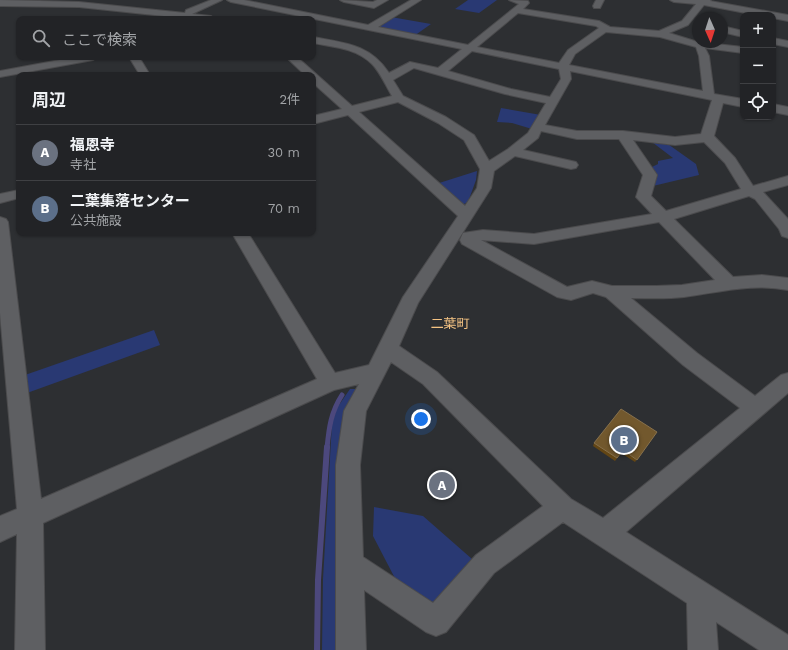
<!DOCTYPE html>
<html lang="ja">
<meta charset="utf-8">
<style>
:root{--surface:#222326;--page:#2a2b2e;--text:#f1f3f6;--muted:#a2a4a7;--line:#3f4043;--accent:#eea83c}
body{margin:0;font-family:"Work Sans","Noto Sans JP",sans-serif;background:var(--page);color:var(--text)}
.controls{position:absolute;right:12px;top:12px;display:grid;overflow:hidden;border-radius:8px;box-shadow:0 1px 3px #0004}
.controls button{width:36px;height:36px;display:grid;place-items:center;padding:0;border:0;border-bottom:1px solid var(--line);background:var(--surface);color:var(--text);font:20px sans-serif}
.compass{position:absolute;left:692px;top:12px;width:36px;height:36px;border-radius:50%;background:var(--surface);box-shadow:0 1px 3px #0004;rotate:177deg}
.you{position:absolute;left:421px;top:419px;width:14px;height:14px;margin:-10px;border:3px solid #fff;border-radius:50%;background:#1a73e8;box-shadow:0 0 0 6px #1a73e833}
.badge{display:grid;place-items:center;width:26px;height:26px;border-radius:50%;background:var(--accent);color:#fff;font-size:13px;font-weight:700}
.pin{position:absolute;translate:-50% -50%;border:2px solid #fff;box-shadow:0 1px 4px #0006}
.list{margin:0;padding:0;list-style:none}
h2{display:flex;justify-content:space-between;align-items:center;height:52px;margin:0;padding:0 16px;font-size:17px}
h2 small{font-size:13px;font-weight:400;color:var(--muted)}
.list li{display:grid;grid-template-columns:26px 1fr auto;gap:12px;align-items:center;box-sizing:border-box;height:56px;padding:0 16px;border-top:1px solid var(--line)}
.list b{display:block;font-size:15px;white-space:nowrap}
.list p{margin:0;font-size:13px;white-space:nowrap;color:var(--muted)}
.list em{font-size:13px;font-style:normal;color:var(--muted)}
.icon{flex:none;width:22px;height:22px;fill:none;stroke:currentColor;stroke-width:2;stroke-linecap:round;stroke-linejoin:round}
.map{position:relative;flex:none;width:788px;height:650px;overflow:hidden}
.search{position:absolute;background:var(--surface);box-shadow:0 1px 3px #0004;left:16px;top:16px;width:300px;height:44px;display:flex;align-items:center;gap:10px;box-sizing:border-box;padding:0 14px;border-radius:8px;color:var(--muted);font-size:15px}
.panel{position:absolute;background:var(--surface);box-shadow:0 1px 3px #0004;left:16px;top:72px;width:300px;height:164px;border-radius:8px}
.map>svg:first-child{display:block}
</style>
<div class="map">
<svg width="788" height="650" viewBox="0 0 788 650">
<rect width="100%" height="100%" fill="#2d2f32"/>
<!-- green -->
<path fill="#293973" d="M 468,0 L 497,0 L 479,13 L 455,9 Z
M 391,17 L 431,24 L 414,36 L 373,28 Z
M 501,108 L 541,115 L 532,129 L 512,123 L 497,122 Z
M 648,139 L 665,142 L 696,164 L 699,175 L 653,186 L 650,168 L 658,164 L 658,161 L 673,158 Z
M 477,171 L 476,180 L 468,202 L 460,206 L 436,184 Z
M 154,330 L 160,345 L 27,393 L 25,375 Z
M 350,389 L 356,389 L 358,393 L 343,650 L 322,650 L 323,579 L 332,423 L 337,408 Z
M 374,507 L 423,516 L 472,559 L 429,608 L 399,586 L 373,536 Z"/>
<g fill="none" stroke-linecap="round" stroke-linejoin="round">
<!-- stream-far1 -->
<path stroke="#4c487d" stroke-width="5" d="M 327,448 C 329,427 331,412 342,395"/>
<!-- stream -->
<path stroke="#4c487d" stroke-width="6" d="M 317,650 L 318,580 L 327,447"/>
<defs>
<path id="minor" d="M 0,0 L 79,2 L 185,13 L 186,10 L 211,0 L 222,0 L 192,14 L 211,16 L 215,19 L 192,19 L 79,7 L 0,6 Z
M 227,0 L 244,0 L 368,25 L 411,0 L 421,0 L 378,27 L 468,45 L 519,4 L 509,0 L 528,1 L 529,3 L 523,9 L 599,21 L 610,27 L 659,31 L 682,21 L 696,4 L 674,2 L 670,0 L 711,0 L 710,1 L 788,15 L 788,21 L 773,18 L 773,15 L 756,15 L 704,5 L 688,25 L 669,33 L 698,42 L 743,47 L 743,53 L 705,48 L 709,56 L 714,94 L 743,99 L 743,107 L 723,103 L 714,136 L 735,158 L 753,186 L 788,176 L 788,185 L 763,192 L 788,219 L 788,238 L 782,236 L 779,229 L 755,199 L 749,196 L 674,219 L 733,277 L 762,275 L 788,278 L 788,290 C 752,283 720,292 684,297 C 667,299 649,298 631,298 L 697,353 L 755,396 L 781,375 L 788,373 L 788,393 L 626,532 L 788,635 L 788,650 L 759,650 L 716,622 L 718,650 L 688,650 L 687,603 L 563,522 L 494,573 L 446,632 L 436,636 L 426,632 L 364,590 L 366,650 L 336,650 L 336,465 L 344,411 L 359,384 L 334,390 L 43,523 L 45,650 L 15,650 L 17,534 L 0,542 L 0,516 L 17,509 L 0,313 L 0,217 L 6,219 L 8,222 L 41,499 L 317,379 L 232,233 L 248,233 L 335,373 L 369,365 L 403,297 L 458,216 L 348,115 L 313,124 L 313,116 L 342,109 L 313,83 L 313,75 L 305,75 L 286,57 L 297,57 L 352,106 L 392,96 C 386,86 380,72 372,64 C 356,48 333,47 313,43 L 313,37 C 345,43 370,44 389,73 L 410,62 L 438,68 L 462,49 L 231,2 ZM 518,13 L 596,26 L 599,28 L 568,50 L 559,63 L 477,47 ZM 606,32 L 660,37 L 696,47 L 699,56 L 703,91 L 569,65 L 575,54 ZM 472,51 L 559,69 L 561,79 L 550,97 L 511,89 L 448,71 ZM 414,68 L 505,94 L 546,103 L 528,133 L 508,149 L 489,161 L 474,135 L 446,117 L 403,96 L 393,80 ZM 570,71 L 712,100 L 701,134 L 675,137 L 623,131 L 577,131 L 545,125 L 571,79 ZM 398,102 L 438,123 L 464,140 L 480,169 L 477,188 L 465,206 L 359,112 ZM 541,131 L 577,139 L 619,139 L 643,175 L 636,197 L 652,214 L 534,234 L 483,230 L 463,233 L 460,240 L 462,244 L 557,297 L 571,300 L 593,293 L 606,297 L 683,365 L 740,408 L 603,518 L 571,499 L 437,372 L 399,346 L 418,303 L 491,188 L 494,171 L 515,156 L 571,169 L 576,168 L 578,165 L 576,162 L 523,150 L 538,138 ZM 633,140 L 675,145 L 704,142 L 725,163 L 741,189 L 666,211 L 651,196 L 657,175 ZM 659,222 L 715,280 L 682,285 L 656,286 L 612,286 L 592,281 L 567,287 L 481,240 L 534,244 ZM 391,362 L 423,384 L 543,506 L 476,555 L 433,603 L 363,557 L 360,465 L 366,411 Z
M 340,0 L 373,2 L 377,0 L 388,0 L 374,8 L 344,2 Z
M 596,0 L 604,0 L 600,8 L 594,8 L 593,6 Z
M 722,26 L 743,31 L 743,37 L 722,32 Z
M 773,38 L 788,41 L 788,47 L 773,44 Z
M 76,57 L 98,57 L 93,60 L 0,77 L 0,71 Z
M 129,57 L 139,57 L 150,75 L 140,75 Z
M 773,104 L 788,107 L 788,115 L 773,112 Z
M 19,190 L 19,198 L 0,203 L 0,194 Z"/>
</defs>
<!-- minor casing -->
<use href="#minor" stroke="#4b4b4d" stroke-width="2"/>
<!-- minor -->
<use href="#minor" fill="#5e5f62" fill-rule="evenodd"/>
</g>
<!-- wall -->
<path fill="#634615" d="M 657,432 L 635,462 L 621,453 L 615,461 L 593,446 L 594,443 Z"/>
<!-- building -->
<path fill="#72582d" stroke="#86704c" d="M 621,409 L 657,432 L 637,460 L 623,450 L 617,458 L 594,443 Z"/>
<g text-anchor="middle" stroke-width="3" stroke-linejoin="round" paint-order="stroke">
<!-- quarter labels -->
<g font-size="13" fill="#f6c483" stroke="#2d2f32">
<text x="450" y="328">二葉町</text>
</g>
</g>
</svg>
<div class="controls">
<button>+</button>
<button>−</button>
<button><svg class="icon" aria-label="locate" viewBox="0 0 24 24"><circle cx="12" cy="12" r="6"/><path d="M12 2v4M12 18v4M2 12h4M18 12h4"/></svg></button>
</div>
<svg class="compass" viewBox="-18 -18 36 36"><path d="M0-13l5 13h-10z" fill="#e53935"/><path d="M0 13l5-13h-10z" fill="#a2a4a7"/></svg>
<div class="you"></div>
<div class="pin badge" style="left:442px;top:485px;background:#6b7280">A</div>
<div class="pin badge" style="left:624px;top:440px;background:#5c6f8a">B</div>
<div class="search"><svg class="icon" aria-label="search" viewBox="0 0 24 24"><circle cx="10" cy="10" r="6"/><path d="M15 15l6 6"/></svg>ここで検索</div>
<section class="panel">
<h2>周辺<small>2件</small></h2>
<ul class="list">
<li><span class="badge" style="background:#6b7280">A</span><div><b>福恩寺</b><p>寺社</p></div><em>30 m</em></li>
<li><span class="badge" style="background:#5c6f8a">B</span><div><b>二葉集落センター</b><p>公共施設</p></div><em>70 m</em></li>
</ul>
</section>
</div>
